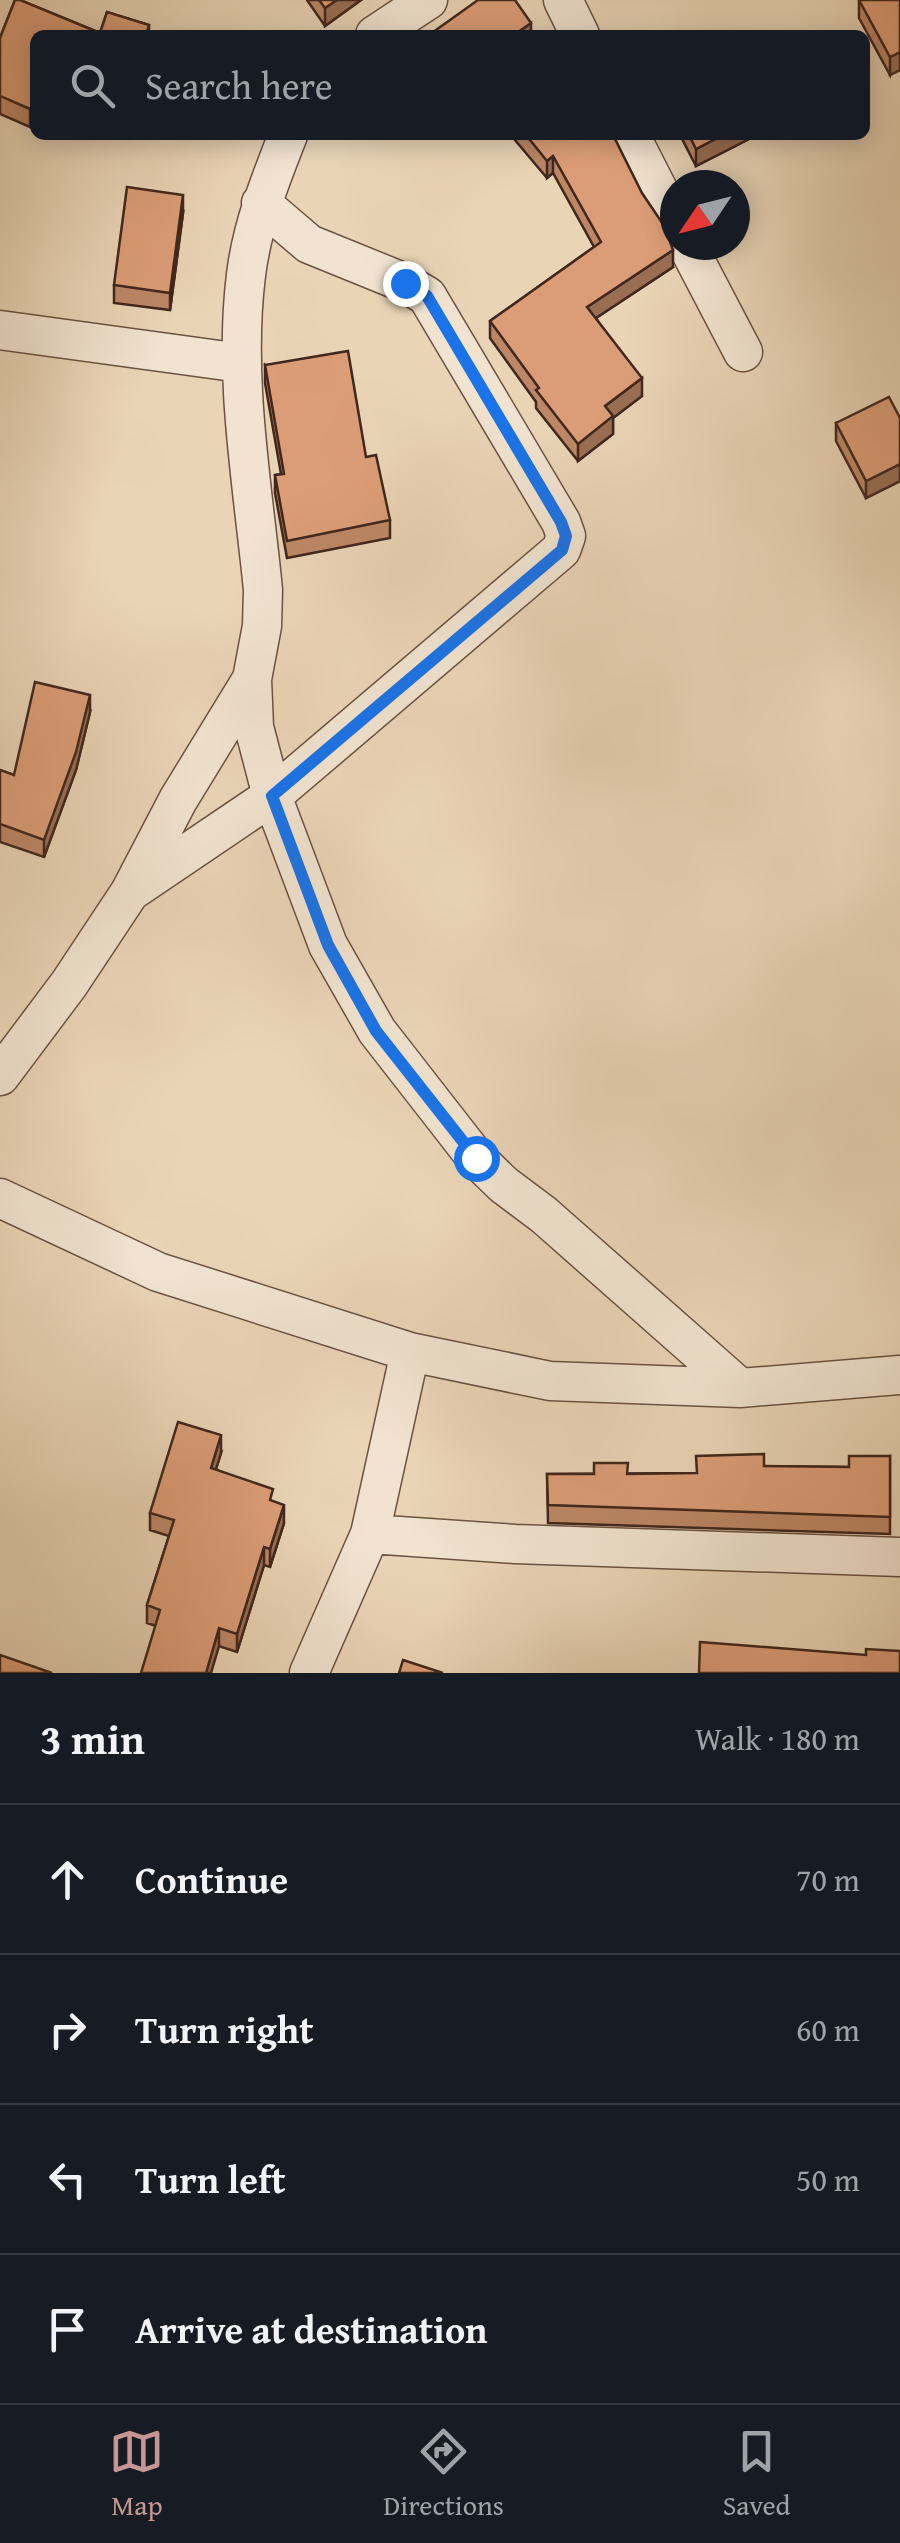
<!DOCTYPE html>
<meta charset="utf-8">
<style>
:root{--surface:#171b24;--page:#242831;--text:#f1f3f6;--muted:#9ea1a6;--line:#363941;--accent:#c59692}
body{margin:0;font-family:"Gentium Book Plus",serif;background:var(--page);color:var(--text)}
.compass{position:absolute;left:660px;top:170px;width:90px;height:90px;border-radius:50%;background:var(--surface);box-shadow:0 5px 25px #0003;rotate:235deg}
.stop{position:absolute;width:30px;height:30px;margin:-22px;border:8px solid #1a73e8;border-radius:50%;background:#fff}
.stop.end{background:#1a73e8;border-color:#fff;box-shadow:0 2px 10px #0008}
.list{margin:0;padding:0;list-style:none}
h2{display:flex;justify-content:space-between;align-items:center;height:130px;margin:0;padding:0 40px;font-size:42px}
h2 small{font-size:32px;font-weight:400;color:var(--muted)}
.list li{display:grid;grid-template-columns:65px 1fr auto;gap:30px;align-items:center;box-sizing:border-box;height:150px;padding:0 40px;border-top:2px solid var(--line)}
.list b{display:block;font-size:38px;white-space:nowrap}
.list em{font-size:32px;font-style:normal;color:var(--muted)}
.icon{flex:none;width:55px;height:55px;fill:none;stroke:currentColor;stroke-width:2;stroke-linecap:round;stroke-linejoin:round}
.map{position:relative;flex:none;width:900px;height:1673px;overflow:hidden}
.search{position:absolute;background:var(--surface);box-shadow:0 5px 25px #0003;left:30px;right:30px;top:30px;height:110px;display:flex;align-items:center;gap:25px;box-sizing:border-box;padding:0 35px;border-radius:15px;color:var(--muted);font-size:38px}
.sheet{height:730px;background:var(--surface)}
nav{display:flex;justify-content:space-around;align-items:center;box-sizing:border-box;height:140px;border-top:2px solid var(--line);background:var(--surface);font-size:28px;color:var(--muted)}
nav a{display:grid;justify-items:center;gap:5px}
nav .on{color:var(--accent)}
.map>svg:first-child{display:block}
</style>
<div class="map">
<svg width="900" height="1673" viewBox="0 0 900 1673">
<rect width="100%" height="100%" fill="#e9d4b6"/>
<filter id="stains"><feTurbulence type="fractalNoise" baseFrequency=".002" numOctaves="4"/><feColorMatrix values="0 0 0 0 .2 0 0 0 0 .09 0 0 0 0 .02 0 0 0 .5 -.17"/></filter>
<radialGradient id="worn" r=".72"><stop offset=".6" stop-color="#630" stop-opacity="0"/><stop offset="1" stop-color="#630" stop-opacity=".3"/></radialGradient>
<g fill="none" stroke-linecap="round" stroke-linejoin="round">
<defs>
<path id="minor" d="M 563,0 L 580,35
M 375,35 L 428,0
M 288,135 C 270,181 252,226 246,275 C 233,379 253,487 263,590 L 262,626 L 252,679 L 254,727 L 272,796 L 328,945 L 377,1031 L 476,1158 L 504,1185 L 544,1215 L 740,1388
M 630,135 L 675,223
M 687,245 L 743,352
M 0,330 L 241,363
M 130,892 L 272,796 L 561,550 L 566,536 L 561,522 L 427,296 L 405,283 L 309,244 L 261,203
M 0,1076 L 69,984 L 130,892 L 178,800 L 252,679
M 0,1198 L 158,1272 L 410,1352 L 550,1381 L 740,1388 L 900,1375
M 370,1534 L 410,1352
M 309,1673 L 370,1534 L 515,1544 L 900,1557"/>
</defs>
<!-- minor casing -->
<use href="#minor" stroke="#6b5242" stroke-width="41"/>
<!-- minor -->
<use href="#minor" stroke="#f1e3d0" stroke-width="38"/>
</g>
<!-- wall -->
<path fill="#bc8766" stroke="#41271c" stroke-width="2.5" d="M 15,0 L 20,0 L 100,33 L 107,12 L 149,25 L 149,35 L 35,35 L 35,115 L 30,127 L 0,114 L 0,38 Z
M 307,0 L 361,0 L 325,26 Z
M 859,0 L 900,0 L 890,75 L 859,18 Z
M 515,135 L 613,135 L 673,267 L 596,318 L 642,396 L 613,418 L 613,434 L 578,461 L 536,408 L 536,402 L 490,338 L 490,321 L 594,247 L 553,173 L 547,178 L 515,140 Z
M 680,135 L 757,135 L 696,166 Z
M 183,213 L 170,310 L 114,303 L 114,285 Z
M 265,365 L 366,457 L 390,520 L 390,538 L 287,558 L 275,493 L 275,475 L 281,474 L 265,383 Z
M 900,418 L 900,481 L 866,498 L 836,441 L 836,423 Z
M 90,712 L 76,770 L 44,857 L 0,842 L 0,770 L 14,775 Z
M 221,1453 L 216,1469 L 273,1502 L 284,1523 L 270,1567 L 264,1565 L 237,1652 L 147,1623 L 147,1605 L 169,1536 L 150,1530 L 150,1513 Z
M 890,1456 L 890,1534 L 548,1523 L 547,1474 L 696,1473 L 764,1466 L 849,1467 Z"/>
<!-- shaded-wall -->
<path fill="#996e53" stroke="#41271c" stroke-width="2.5" d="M 337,0 L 361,0 L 325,26 L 325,8 Z
M 531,23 L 531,35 L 514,35 Z
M 900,52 L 900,70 L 890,75 L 890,57 Z
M 35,98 L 35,115 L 30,127 L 30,109 Z
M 723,135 L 757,135 L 696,166 L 696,149 Z
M 553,156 L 553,173 L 547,178 L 547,161 Z
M 183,195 L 183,213 L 170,310 L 170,293 Z
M 673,250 L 673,267 L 587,324 L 587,307 Z
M 642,378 L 642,396 L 613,418 L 613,434 L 578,461 L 578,444 L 605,406 Z
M 900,464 L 900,481 L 866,498 L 866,481 Z
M 90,695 L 90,712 L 76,770 L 44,857 L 44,840 Z
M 221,1435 L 221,1453 L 211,1485 L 211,1468 Z
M 284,1505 L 284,1523 L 270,1567 L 270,1549 Z
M 264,1547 L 264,1565 L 237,1652 L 237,1634 Z
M 219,1628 L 219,1646 L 211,1673 L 206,1673 Z"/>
<!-- building -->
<path fill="#db9d77" stroke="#41271c" stroke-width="2.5" d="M 15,0 L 20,0 L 100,33 L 107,12 L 149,25 L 146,35 L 35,35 L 35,98 L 30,109 L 0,96 L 0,38 Z
M 319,0 L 337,0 L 325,8 Z
M 478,0 L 515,0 L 531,23 L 514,35 L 429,35 Z
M 859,0 L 900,0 L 900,52 L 890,57 Z
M 526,135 L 613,135 L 642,193 L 665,227 L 673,250 L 587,307 L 642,378 L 605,406 L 613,416 L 578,444 L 536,390 L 539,388 L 490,321 L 601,242 L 553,156 L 547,161 Z
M 689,135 L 723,135 L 696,149 Z
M 127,187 L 183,195 L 170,293 L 114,285 Z
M 348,351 L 366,457 L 376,455 L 390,520 L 287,541 L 275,475 L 284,474 L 265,365 Z
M 889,397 L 900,418 L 900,464 L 866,481 L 836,423 Z
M 35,682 L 90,695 L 76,752 L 44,840 L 0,824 L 0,770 L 14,775 Z
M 178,1422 L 221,1435 L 211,1468 L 273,1489 L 270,1500 L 284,1505 L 270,1549 L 264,1547 L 237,1634 L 219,1628 L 206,1673 L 141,1673 L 160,1610 L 147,1605 L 174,1520 L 150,1513 Z
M 764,1454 L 764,1466 L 849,1467 L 849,1456 L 890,1456 L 890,1517 L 548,1505 L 547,1474 L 594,1474 L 594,1463 L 628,1463 L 627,1474 L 697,1473 L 696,1456 Z
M 700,1642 L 866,1655 L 866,1649 L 900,1651 L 900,1673 L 699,1673 Z
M 0,1655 L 52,1673 L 0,1673 Z
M 403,1660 L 443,1673 L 399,1673 Z"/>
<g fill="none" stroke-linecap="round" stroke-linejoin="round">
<!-- route -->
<path stroke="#1a73e8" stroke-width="12" d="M 405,283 L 427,296 L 561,522 L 566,536 L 562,550 L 272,796 L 328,945 L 376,1031 L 476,1158"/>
</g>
<rect width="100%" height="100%" filter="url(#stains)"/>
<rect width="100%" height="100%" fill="url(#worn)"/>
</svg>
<svg class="compass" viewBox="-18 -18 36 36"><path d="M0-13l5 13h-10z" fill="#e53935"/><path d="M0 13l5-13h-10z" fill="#9ea1a6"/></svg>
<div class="stop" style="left:476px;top:1158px"></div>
<div class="stop end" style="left:405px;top:283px"></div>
<div class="search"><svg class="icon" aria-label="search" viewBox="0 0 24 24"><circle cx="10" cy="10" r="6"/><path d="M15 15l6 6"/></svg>Search here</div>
</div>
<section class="sheet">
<h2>3 min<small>Walk · 180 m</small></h2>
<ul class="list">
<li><svg class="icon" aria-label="ahead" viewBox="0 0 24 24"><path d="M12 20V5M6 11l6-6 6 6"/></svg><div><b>Continue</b></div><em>70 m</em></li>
<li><svg class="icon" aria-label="right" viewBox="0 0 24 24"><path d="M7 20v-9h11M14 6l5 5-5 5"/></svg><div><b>Turn right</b></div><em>60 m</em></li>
<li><svg class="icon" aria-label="left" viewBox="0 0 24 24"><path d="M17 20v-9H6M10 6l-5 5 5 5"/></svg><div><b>Turn left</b></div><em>50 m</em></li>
<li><svg class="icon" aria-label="arrive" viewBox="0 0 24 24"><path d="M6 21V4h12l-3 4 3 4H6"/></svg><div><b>Arrive at destination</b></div></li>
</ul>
</section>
<nav>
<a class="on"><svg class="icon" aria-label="map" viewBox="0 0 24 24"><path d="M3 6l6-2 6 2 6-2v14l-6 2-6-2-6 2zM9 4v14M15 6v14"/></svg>Map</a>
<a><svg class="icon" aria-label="directions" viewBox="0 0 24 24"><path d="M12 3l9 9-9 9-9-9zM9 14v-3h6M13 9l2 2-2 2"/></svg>Directions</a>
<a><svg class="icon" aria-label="saved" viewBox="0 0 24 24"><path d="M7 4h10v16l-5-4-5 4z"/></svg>Saved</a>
</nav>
